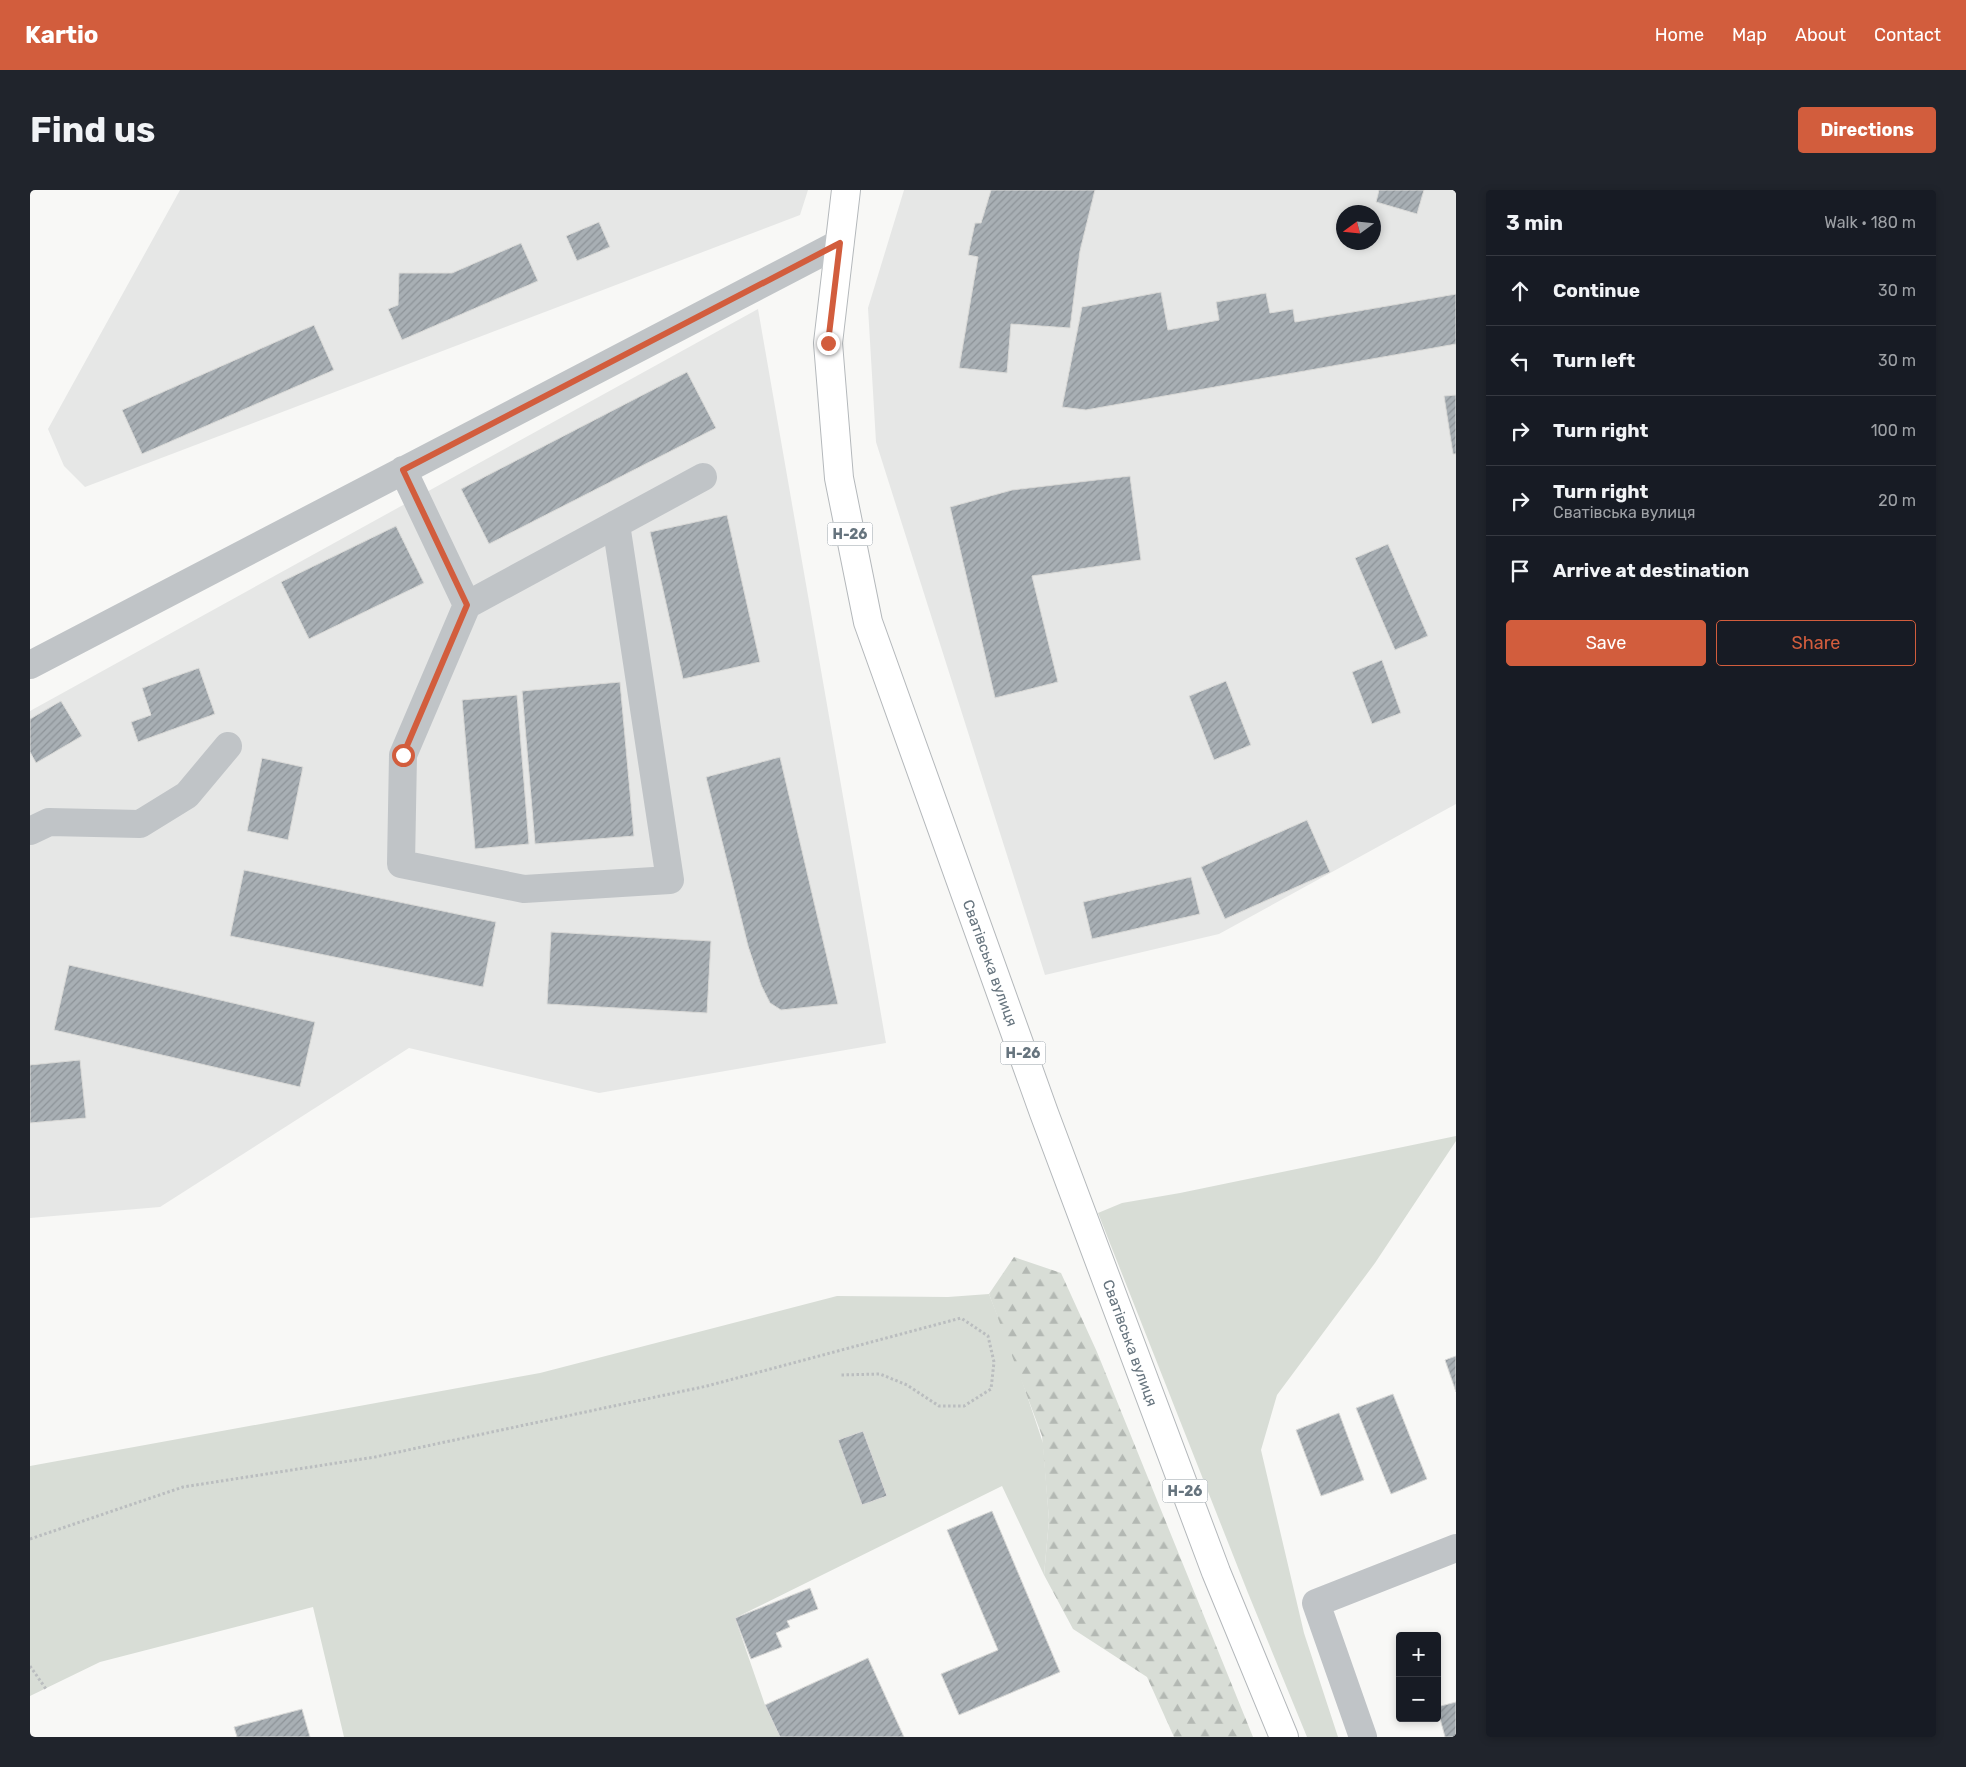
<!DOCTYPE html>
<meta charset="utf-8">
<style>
:root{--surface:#171b24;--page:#20242c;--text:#f1f3f6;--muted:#9ea1a6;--line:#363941;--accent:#d25d3d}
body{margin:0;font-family:Rubik,sans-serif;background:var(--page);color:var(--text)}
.controls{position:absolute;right:15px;bottom:15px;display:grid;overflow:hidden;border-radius:5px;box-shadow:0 2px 8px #0003}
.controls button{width:45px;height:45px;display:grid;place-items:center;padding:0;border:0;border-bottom:1px solid var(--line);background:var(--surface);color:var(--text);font:25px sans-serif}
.compass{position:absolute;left:1306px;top:15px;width:45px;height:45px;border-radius:50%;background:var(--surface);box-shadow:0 2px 8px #0003;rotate:255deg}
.stop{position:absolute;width:15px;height:15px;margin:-11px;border:4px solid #d25d3d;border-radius:50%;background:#fff}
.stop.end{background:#d25d3d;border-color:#fff;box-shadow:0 1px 5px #0008}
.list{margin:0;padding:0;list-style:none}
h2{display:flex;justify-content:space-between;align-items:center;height:65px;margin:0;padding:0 20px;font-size:21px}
h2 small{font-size:16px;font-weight:400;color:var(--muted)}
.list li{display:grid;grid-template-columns:32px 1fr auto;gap:15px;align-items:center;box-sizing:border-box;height:70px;padding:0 20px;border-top:1px solid var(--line)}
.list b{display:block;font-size:19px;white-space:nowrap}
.list p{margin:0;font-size:16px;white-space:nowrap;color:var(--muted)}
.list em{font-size:16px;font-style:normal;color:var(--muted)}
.actions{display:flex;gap:10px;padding:15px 20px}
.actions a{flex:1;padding:11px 0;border:1px solid var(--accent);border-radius:5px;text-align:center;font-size:18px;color:var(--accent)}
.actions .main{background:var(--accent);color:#fff}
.icon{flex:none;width:28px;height:28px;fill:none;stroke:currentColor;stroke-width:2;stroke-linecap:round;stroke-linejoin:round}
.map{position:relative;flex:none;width:1426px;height:1547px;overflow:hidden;border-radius:5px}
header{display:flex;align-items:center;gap:30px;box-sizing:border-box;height:70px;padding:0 25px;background:var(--accent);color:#fff}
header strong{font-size:24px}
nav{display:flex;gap:28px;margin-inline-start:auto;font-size:18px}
.intro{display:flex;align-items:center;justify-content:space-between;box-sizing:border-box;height:120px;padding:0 30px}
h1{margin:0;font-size:35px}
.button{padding:12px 22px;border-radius:5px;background:var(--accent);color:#fff;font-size:18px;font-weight:700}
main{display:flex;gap:30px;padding:0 30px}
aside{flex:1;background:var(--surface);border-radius:5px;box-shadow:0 2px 8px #0003}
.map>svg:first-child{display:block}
</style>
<header>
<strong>Kartio</strong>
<nav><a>Home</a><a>Map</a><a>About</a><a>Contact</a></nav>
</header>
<div class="intro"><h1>Find us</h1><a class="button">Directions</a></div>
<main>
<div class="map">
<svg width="1426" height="1547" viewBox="0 0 1426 1547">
<defs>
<pattern id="forest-firs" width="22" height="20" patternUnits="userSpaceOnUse" patternTransform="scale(1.25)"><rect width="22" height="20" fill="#d8ddd6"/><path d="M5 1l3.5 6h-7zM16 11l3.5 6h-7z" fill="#b3b8b3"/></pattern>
<pattern id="building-hatch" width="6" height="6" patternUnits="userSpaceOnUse" patternTransform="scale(1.25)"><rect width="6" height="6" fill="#a8afb4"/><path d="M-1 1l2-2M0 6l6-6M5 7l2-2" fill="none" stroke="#8d9398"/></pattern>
</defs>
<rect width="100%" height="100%" fill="#f8f8f6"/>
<!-- built -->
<path fill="#e6e7e6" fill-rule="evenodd" d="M 150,0 L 778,0 L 770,25 L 55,297 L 34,276 L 18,239 Z
M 874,0 L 1426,0 L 1426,614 L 1189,744 L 1015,785 L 846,252 L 838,118 ZM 1314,22 L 1344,22 L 1344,52 L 1314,52 Z
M 728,119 L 856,853 L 569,903 L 379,858 L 130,1017 L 0,1028 L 0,521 Z"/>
<!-- green -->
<path fill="#d8ddd6" d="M 1426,946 L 1426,951 L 1345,1073 L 1247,1205 L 1231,1260 L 1274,1443 L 1308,1547 L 1277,1547 L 1218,1403 L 1068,1023 L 1092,1013 L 1150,1003 Z
M 959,1104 L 986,1173 L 1013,1253 L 1019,1330 L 1014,1385 L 972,1296 L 705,1428 L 735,1515 L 750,1547 L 314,1547 L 283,1417 L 70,1472 L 0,1506 L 0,1276 L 510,1183 L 807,1106 L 918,1107 Z"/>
<!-- forest -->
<path fill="url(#forest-firs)" d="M 984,1067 L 1031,1083 L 1067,1162 L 1223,1547 L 1144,1547 L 1117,1487 L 1043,1439 L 1014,1385 L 1019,1330 L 1012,1246 L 959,1104 Z"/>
<!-- building -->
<path fill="url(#building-hatch)" stroke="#dadad8" d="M 961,0 L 1065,0 L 1050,61 L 1040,138 L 981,134 L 977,183 L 929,178 L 948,67 L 938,65 L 945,33 L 951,33 Z
M 1349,0 L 1394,0 L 1387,24 L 1346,12 Z
M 569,32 L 580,57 L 547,71 L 536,46 Z
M 491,53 L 508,91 L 372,150 L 358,119 L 368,115 L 369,83 L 422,83 Z
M 1131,102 L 1138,140 L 1189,130 L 1186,112 L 1236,103 L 1240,123 L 1263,119 L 1265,132 L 1426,104 L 1426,154 L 1056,220 L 1032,217 L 1052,117 Z
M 284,135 L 304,180 L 112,264 L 92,220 Z
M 657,182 L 686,238 L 459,354 L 431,299 Z
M 1426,205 L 1426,264 L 1423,264 L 1414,206 Z
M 1100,286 L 1111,370 L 1002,386 L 1028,492 L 965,508 L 920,317 L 982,300 Z
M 697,325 L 730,472 L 653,489 L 620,342 Z
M 366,336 L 394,393 L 279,449 L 251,392 Z
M 1358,354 L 1398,446 L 1365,460 L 1325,368 Z
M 1352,470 L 1371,523 L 1342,534 L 1322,482 Z
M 169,478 L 185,524 L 108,552 L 101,532 L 121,525 L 112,498 Z
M 1196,491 L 1221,555 L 1184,570 L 1159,506 Z
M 590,492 L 604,646 L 505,654 L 492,501 Z
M 487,505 L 499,654 L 445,659 L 432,510 Z
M 31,511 L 52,546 L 6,573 L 0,562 L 0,529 Z
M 750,567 L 808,814 L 751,820 L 740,813 L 731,795 L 718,756 L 676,587 Z
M 232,568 L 273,577 L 258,650 L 217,641 Z
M 1277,630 L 1300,682 L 1195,729 L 1171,677 Z
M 214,680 L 466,732 L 453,797 L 200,746 Z
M 1161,687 L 1170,724 L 1062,749 L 1053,712 Z
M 521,742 L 681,751 L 677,823 L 517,814 Z
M 39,775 L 285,832 L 270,897 L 24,840 Z
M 50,870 L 56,928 L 0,933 L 0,875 Z
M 1426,1166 L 1426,1202 L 1415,1170 Z
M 1363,1204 L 1397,1289 L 1361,1304 L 1326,1218 Z
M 1309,1223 L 1334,1290 L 1291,1306 L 1266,1240 Z
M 833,1241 L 857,1306 L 832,1315 L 808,1250 Z
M 962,1321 L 1030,1482 L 929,1525 L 911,1484 L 968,1460 L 917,1340 Z
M 780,1398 L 788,1419 L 757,1431 L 760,1437 L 746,1443 L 752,1457 L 721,1469 L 705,1428 Z
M 838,1468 L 874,1547 L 750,1547 L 735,1515 Z
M 1426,1512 L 1426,1547 L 1415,1547 L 1407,1517 Z
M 272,1519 L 280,1547 L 207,1547 L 204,1537 Z"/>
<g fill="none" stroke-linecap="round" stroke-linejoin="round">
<defs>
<path id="major" d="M 816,0 L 798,153 L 809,288 L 838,432 L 1014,923 L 1186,1382 L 1254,1547"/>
</defs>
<!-- major casing -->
<use href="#major" stroke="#b4b8bb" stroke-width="30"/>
<!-- path -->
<path stroke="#babdbf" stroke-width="3" stroke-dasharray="2.5 2.5" stroke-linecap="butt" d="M 0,1349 L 153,1297 L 345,1267 L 677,1196 L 931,1128 L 958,1146 L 964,1172 L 961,1199 L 934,1216 L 909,1216 L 877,1195 L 850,1184 L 810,1185
M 0,1476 L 16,1499"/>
<!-- minor -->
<path stroke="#c0c4c7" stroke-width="28" d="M 373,280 L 437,415 L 673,287
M 437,415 L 373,565 L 371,674 L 494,699 L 640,690 L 586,334
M 0,475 L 810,53
M 0,641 L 19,632 L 110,634 L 157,605 L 198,556
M 1333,1547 L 1286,1413 L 1426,1358"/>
<!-- major -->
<use href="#major" stroke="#fff" stroke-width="28"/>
</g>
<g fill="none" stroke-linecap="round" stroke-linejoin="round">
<!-- route -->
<path stroke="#d25d3d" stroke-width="6" d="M 373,565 L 437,415 L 373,280 L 810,53 L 798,153"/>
</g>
<g text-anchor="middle" stroke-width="5" stroke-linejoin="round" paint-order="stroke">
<!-- shield labels -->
<g fill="#fff" stroke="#949ea5" stroke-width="1">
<rect x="797.5" y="332.5" width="45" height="23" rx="4"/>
<rect x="970.5" y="851.5" width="45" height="23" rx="4"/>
<rect x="1132.5" y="1289.5" width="45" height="23" rx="4"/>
</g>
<g font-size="14" font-weight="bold" fill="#66747e">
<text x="820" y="349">Н-26</text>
<text x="993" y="868">Н-26</text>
<text x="1155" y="1306">Н-26</text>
</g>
<!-- street labels -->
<g font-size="15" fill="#66747e" stroke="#fff">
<text transform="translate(960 773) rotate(70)" y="5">Сватівська вулиця</text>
<text transform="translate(1100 1153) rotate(70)" y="5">Сватівська вулиця</text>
</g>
</g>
</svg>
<div class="controls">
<button>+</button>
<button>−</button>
</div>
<svg class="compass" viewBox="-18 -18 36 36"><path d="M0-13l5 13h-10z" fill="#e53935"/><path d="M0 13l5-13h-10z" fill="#9ea1a6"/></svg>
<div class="stop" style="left:373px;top:565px"></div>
<div class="stop end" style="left:798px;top:153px"></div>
</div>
<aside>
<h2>3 min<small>Walk · 180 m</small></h2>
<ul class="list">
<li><svg class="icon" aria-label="ahead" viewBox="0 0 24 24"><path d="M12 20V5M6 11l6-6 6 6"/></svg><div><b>Continue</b></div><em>30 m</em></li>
<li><svg class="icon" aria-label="left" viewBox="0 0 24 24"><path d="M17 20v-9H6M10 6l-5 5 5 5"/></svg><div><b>Turn left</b></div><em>30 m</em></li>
<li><svg class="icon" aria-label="right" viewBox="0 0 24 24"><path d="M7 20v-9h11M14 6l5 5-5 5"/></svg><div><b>Turn right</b></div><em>100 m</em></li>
<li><svg class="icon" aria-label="right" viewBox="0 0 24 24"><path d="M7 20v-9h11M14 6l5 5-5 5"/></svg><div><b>Turn right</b><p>Сватівська вулиця</p></div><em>20 m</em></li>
<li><svg class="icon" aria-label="arrive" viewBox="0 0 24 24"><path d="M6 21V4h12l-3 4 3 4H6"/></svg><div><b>Arrive at destination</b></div></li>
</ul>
<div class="actions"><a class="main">Save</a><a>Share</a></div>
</aside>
</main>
